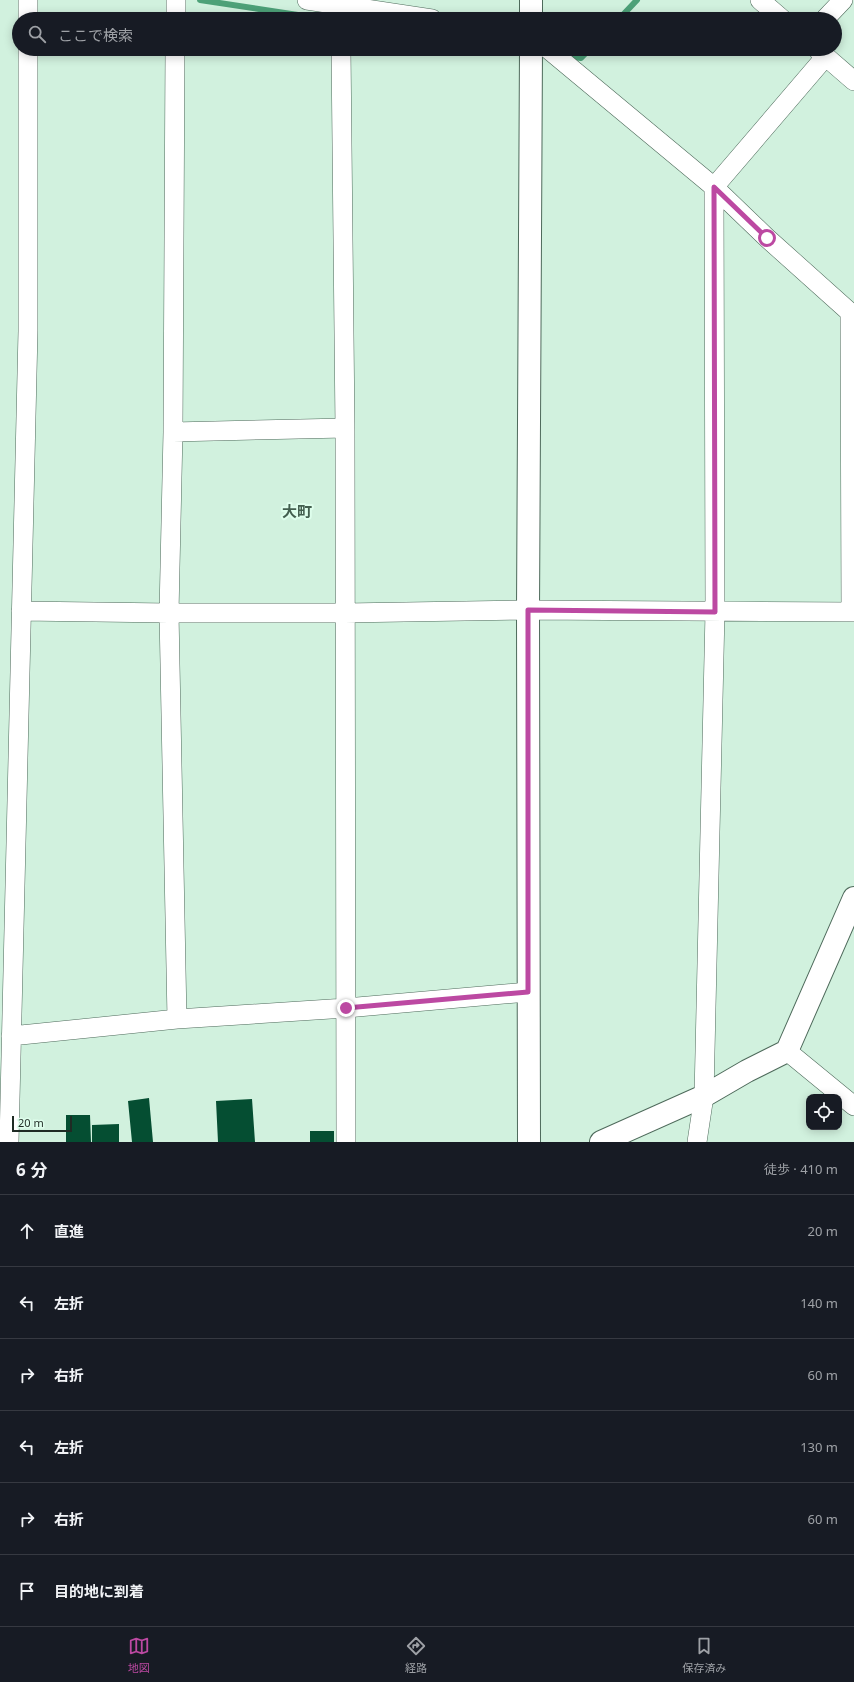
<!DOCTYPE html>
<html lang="ja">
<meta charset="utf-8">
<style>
:root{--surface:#171b24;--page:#20242c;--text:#f1f3f6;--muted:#9ea1a6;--line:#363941;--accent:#bc49a2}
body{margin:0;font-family:"Noto Sans","Noto Sans JP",sans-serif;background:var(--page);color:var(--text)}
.controls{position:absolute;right:12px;bottom:12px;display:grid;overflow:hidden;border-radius:8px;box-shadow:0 2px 10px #0003}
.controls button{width:36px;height:36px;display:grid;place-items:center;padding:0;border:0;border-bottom:1px solid var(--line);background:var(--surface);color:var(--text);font:20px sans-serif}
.scale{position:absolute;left:12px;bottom:10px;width:60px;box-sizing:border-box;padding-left:4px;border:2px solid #1f2b24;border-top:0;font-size:11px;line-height:14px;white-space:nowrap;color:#1f2b24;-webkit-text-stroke:3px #defeec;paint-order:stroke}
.stop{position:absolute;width:12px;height:12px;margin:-9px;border:3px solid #bc49a2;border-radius:50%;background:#fff}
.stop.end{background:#bc49a2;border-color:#fff;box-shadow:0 1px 4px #0008}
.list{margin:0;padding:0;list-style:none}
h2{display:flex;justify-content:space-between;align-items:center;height:52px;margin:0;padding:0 16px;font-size:17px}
h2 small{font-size:13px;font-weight:400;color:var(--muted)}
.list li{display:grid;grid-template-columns:26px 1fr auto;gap:12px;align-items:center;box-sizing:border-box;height:72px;padding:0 16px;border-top:1px solid var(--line)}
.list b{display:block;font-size:15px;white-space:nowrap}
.list em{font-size:13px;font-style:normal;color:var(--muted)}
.icon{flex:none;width:22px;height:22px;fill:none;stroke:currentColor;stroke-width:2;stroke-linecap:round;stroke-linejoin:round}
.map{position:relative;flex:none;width:854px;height:1142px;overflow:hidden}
.search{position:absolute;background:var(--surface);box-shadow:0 2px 10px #0003;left:12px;right:12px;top:12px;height:44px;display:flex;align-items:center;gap:10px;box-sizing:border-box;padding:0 14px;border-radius:22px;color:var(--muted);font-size:15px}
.sheet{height:484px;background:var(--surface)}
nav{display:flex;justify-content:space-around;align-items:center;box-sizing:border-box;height:56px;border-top:1px solid var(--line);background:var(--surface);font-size:11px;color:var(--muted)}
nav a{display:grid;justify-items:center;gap:2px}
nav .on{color:var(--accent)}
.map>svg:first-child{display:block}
</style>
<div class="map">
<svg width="854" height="1142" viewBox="0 0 854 1142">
<rect width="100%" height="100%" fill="#d1f1de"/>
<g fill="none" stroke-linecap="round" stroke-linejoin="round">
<!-- stream -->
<path stroke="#4da178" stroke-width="6" d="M 200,0 L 324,19
M 619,19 L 637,0
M 566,56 L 581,58 L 590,49"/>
</g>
<!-- building -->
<path fill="#054e32" d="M 149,1098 L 153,1142 L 132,1142 L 128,1101 Z
M 252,1099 L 255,1142 L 218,1142 L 216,1101 Z
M 66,1115 L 90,1115 L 91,1142 L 66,1142 Z
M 119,1124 L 119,1142 L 92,1142 L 92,1125 Z
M 310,1131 L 334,1131 L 334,1142 L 310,1142 Z"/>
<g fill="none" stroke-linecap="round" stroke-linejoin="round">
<defs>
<path id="street" d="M 307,0 L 432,19
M 760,0 L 782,19
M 28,19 L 28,0
M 176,19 L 176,0
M 825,19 L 843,0
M 175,49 L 173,432 L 169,613 L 177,1019
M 341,49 L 345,428 L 346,1142
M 548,49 L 714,187 L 767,238 L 854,316
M 817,49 L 854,81
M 850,313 L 851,612
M 173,432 L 345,428
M 21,611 L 169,613 L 345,613 L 528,610 L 854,612
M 11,1036 L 177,1019 L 346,1008 L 528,992
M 787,1051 L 854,1106
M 9,1142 L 28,331 L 28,49
M 697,1142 L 704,1096 L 715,612 L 714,187 L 826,56"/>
<path id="secondary" d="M 531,0 L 531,19
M 529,1142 L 528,610 L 531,49
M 601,1142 L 704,1096 L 747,1071 L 787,1051 L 854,898"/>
</defs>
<!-- street casing -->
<use href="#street" stroke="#4e6a5b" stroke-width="20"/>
<!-- secondary casing -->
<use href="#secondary" stroke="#4e6a5b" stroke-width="24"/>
<!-- street -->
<use href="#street" stroke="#fff" stroke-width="19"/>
<!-- secondary -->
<use href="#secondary" stroke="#fff" stroke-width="22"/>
</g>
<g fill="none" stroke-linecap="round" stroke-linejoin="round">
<!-- route -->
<path stroke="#bc49a2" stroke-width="5" d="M 346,1008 L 528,992 L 528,610 L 715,612 L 714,187 L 767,238"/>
</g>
<g text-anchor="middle" stroke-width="4" stroke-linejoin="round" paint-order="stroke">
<!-- quarter labels -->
<g font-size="15" font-weight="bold" fill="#435f4f" stroke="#defeec">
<text x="297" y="517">大町</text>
</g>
</g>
</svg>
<div class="controls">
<button><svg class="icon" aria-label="locate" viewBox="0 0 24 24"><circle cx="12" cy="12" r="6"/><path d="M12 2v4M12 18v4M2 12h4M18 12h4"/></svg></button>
</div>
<div class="scale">20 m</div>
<div class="stop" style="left:767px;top:238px"></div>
<div class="stop end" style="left:346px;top:1008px"></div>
<div class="search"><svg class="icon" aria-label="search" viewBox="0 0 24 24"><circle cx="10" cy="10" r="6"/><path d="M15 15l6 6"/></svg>ここで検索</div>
</div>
<section class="sheet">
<h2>6 分<small>徒歩 · 410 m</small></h2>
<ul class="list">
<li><svg class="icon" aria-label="ahead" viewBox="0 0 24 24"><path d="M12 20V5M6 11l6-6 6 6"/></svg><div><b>直進</b></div><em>20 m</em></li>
<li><svg class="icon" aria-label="left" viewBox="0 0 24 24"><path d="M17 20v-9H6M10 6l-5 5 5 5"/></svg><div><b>左折</b></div><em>140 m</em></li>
<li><svg class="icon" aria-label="right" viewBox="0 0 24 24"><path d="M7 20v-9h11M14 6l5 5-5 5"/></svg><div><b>右折</b></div><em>60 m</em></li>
<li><svg class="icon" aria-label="left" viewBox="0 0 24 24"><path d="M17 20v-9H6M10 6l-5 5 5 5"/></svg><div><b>左折</b></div><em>130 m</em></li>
<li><svg class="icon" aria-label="right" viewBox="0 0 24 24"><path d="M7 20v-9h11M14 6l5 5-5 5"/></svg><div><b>右折</b></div><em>60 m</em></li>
<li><svg class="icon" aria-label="arrive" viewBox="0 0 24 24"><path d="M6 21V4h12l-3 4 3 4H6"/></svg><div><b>目的地に到着</b></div></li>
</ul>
</section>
<nav>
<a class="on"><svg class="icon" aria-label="map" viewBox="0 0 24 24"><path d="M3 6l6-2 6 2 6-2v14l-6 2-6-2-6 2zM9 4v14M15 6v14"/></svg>地図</a>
<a><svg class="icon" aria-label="directions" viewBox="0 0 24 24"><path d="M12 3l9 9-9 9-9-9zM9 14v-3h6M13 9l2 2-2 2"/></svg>経路</a>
<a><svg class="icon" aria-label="saved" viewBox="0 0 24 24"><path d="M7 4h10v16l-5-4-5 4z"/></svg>保存済み</a>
</nav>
